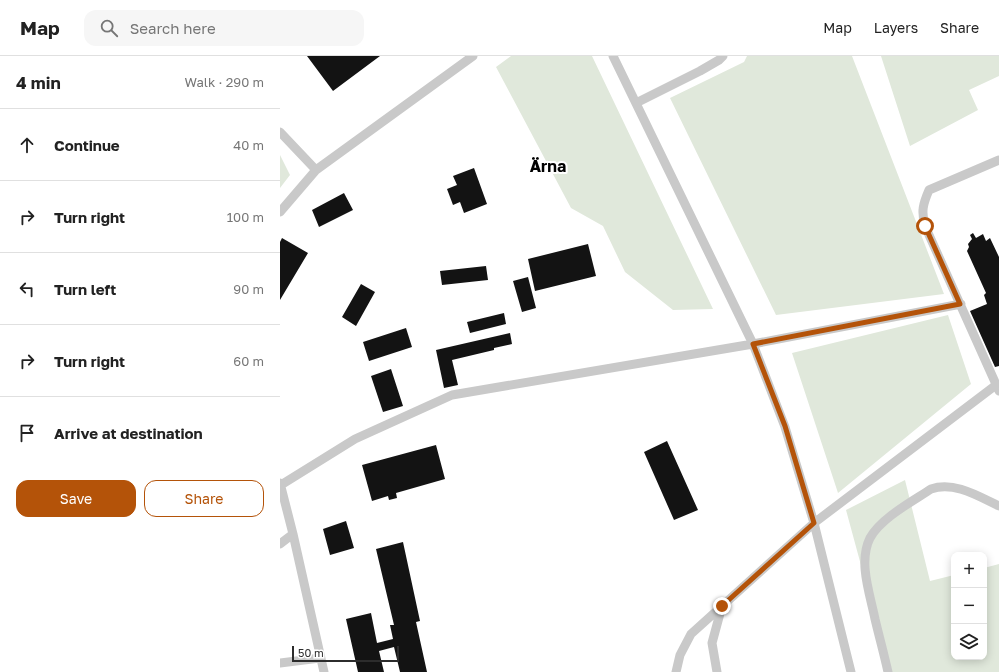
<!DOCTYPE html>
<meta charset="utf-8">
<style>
:root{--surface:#fff;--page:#f6f6f6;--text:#222;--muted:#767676;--line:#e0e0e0;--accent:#b45309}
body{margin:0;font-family:"Golos Text",sans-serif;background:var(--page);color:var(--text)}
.controls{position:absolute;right:12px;bottom:12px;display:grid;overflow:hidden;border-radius:8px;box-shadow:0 2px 10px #0003}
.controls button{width:36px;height:36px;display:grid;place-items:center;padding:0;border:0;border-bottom:1px solid var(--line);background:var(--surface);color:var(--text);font:20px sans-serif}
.scale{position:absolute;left:12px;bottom:10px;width:107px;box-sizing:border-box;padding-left:4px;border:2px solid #2c2c2c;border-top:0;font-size:11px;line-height:14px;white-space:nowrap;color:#2c2c2c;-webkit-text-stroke:3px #fff;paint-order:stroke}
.stop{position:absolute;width:12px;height:12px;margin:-9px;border:3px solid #b45309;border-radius:50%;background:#fff}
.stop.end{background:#b45309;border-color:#fff;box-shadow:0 1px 4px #0008}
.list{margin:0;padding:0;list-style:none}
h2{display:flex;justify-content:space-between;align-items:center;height:52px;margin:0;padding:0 16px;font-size:17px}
h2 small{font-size:13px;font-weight:400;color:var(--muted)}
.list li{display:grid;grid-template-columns:26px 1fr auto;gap:12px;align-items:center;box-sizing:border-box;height:72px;padding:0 16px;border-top:1px solid var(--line)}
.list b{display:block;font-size:15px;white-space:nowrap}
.list em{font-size:13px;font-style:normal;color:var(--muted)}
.actions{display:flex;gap:8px;padding:12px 16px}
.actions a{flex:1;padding:9px 0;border:1px solid var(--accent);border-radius:12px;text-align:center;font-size:14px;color:var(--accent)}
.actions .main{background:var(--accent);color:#fff}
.icon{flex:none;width:22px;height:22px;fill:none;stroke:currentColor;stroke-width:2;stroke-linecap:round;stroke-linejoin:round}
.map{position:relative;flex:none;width:719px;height:616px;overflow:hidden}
header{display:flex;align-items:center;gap:24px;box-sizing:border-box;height:56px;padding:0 20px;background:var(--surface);border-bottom:1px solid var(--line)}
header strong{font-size:19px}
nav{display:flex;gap:22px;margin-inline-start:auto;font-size:14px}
.search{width:280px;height:36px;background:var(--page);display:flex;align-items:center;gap:10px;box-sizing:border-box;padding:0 14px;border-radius:12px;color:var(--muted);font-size:15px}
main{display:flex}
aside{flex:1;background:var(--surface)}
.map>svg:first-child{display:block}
</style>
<header>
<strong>Map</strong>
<div class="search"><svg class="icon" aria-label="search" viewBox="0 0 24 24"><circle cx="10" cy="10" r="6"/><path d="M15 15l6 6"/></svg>Search here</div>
<nav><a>Map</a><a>Layers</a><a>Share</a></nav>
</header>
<main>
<aside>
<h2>4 min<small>Walk · 290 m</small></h2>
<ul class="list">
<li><svg class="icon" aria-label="ahead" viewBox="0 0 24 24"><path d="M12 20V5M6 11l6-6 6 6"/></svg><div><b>Continue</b></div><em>40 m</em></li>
<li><svg class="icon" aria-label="right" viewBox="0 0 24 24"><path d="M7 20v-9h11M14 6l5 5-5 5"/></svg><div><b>Turn right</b></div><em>100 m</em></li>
<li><svg class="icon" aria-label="left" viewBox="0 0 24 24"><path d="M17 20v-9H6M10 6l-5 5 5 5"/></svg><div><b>Turn left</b></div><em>90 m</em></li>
<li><svg class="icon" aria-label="right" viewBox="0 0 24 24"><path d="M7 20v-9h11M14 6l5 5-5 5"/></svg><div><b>Turn right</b></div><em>60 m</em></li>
<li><svg class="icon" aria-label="arrive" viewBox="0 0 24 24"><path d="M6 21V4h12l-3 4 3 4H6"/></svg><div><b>Arrive at destination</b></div></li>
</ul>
<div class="actions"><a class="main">Save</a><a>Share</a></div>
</aside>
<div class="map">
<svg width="719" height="616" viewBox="0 0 719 616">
<rect width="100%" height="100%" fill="#fff"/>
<!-- green -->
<path fill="#e0e8db" d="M 231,0 L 312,0 L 433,253 L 393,254 L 345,216 L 323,170 L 291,152 L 216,11 Z
M 467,0 L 572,0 L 664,238 L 496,259 L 390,42 L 464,6 Z
M 601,0 L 719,0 L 719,20 L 689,34 L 698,54 L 630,90 Z
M 0,99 L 10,119 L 0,132 Z
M 668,259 L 691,328 L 558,437 L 512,297 Z
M 625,424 L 650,525 L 674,519 L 674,601 L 704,601 L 704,512 L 719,508 L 719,616 L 610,616 L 566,454 Z"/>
<!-- building -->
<path fill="#131313" d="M 27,0 L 100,0 L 53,35 Z
M 194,112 L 207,148 L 184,157 L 180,146 L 173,149 L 167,133 L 177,129 L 173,120 Z
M 64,137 L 73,154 L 39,171 L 32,154 Z
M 693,177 L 696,182 L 703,178 L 706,185 L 710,182 L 719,201 L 719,310 L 715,311 L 690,255 L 707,248 L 704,239 L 706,237 L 687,195 L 689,191 L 688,188 L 692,183 L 690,179 Z
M 2,182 L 28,197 L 0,244 L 0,186 Z
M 308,188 L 316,220 L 255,235 L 248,203 Z
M 206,210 L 208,224 L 162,229 L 160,215 Z
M 248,221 L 256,252 L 242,256 L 233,225 Z
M 81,228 L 95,236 L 76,270 L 62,261 Z
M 224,257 L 226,268 L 190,277 L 187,266 Z
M 126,272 L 132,291 L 89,305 L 83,286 Z
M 230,277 L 232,288 L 214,292 L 214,294 L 172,304 L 178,329 L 164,332 L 156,294 Z
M 111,313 L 123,350 L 103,356 L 91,320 Z
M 387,385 L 418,454 L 394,464 L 364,396 Z
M 156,389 L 165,423 L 116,437 L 117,442 L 109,444 L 108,440 L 92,445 L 82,409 Z
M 66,465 L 74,492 L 50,499 L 43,473 Z
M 123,486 L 140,565 L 136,566 L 147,616 L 120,616 L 114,591 L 99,595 L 104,616 L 78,616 L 66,563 L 91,557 L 97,587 L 113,583 L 110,569 L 114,569 L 96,493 Z"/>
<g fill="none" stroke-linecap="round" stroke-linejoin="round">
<!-- service -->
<path stroke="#c9c9c9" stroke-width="9" d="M 333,0 L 473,288 L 505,371 L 534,467 L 571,616
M 356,47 L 420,15 L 439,4 L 443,0
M 0,76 L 36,114 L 193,0
M 719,104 L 649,134 C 643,148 641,155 645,170 L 719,335
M 0,156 L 36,114
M 0,427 L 13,478 L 44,616
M 1,429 L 75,383 L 172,339 L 473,288 L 681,248
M 0,488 L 13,478
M 0,607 L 40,602
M 396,616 L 400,599 L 411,578 L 534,467 L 716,329
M 437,616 L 432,587 L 442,550
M 608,616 C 604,598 599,580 595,563 C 590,538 578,506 590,482 C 601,462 633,445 651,433 C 674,425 698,440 719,450"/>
</g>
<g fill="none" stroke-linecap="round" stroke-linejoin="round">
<!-- route -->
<path stroke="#b45309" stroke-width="5" d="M 442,550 L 534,467 L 505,370 L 473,288 L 680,248 L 645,170"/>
</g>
<g text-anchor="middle" stroke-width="4" stroke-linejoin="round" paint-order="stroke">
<!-- district labels -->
<g font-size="16" font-weight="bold" fill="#000" stroke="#fff">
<text x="268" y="116">Ärna</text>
</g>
</g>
</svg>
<div class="controls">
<button>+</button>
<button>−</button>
<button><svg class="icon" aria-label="layers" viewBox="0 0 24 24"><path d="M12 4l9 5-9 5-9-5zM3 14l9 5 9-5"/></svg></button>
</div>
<div class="scale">50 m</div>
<div class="stop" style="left:645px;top:170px"></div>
<div class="stop end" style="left:442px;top:550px"></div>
</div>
</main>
